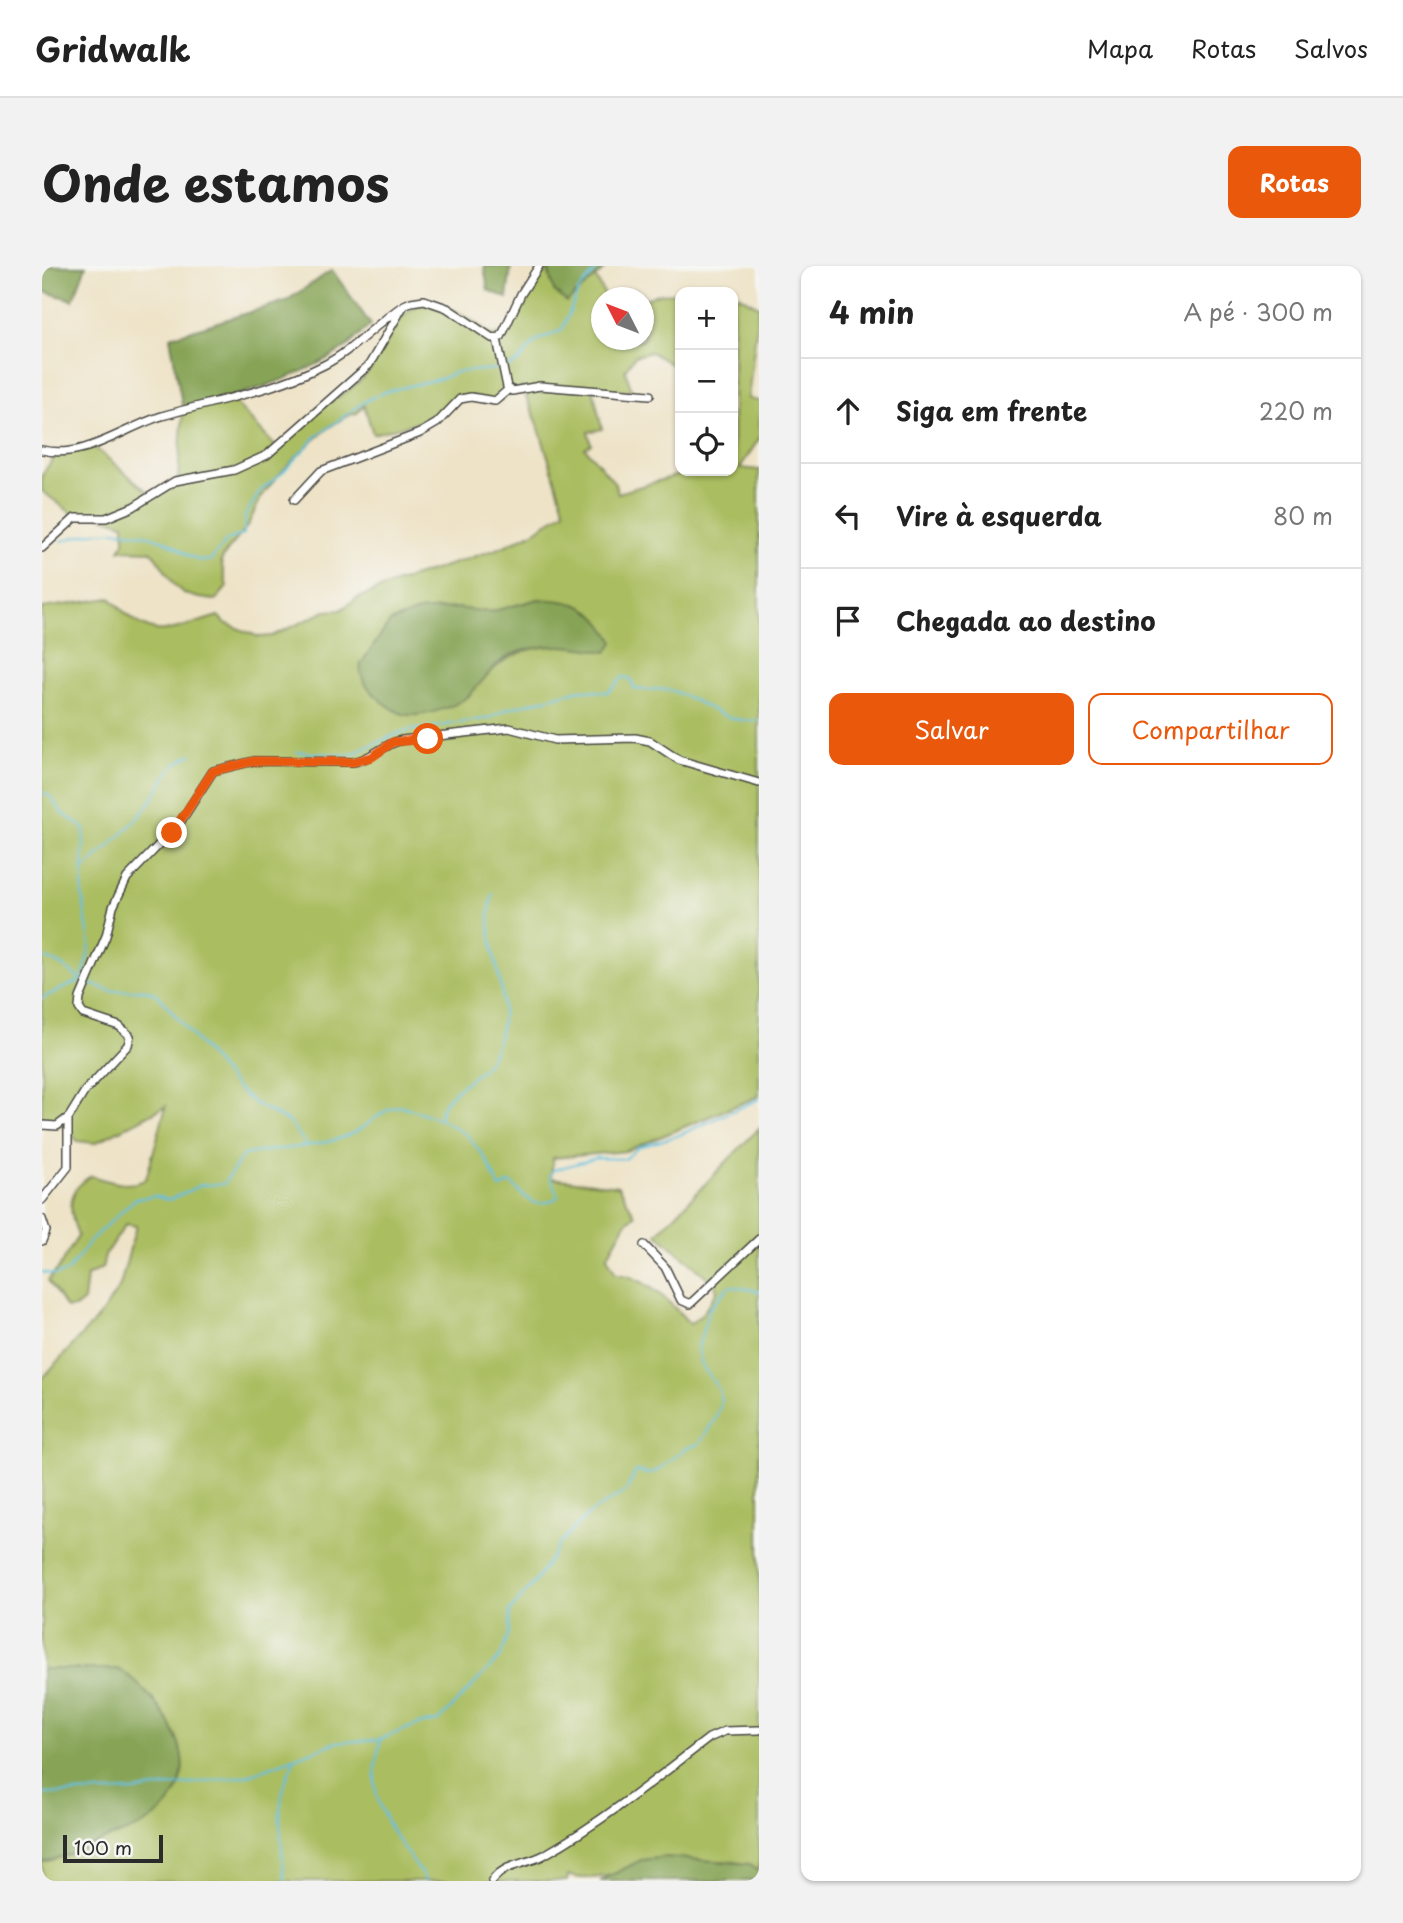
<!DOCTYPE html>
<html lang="pt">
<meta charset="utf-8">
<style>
:root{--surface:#fff;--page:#f2f2f2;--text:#222;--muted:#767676;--line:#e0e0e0;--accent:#ea580c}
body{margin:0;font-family:"Playpen Sans",sans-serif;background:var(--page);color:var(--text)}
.controls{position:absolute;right:21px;top:21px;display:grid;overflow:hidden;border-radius:14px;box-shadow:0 2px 5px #0004}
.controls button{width:63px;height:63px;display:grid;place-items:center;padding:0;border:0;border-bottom:2px solid var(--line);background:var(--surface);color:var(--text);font:35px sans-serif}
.compass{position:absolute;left:549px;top:21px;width:63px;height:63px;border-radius:50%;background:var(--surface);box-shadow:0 2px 5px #0004;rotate:312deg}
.scale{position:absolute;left:21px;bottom:18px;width:100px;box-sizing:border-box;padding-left:7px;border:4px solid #2b2b2b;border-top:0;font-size:19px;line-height:24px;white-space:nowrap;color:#2b2b2b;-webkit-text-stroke:5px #f6f6f2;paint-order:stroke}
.stop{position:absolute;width:21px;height:21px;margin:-16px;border:5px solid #ea580c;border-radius:50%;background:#fff}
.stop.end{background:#ea580c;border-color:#fff;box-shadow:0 2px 7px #0008}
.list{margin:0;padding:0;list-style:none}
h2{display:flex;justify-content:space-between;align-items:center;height:91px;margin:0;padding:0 28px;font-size:30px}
h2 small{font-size:23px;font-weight:400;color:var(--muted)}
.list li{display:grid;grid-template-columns:46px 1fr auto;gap:21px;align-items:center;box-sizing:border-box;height:105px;padding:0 28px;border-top:2px solid var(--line)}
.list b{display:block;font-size:26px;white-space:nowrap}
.list em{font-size:23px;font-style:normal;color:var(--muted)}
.actions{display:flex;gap:14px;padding:21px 28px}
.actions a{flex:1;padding:16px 0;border:2px solid var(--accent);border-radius:14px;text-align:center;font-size:24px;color:var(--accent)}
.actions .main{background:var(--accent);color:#fff}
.icon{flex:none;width:38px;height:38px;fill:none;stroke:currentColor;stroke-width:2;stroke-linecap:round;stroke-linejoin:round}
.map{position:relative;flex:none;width:717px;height:1615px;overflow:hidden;border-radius:14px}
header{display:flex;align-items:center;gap:42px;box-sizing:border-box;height:98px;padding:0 35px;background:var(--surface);border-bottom:2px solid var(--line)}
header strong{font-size:33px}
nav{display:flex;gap:38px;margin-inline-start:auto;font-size:24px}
.intro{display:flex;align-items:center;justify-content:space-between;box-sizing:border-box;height:168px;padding:0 42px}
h1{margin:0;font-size:49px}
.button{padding:18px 32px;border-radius:14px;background:var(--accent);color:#fff;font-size:24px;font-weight:700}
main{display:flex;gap:42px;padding:0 42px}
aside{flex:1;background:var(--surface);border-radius:14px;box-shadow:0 2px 5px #0004}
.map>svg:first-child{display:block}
</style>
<header>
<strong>Gridwalk</strong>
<nav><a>Mapa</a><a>Rotas</a><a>Salvos</a></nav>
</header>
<div class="intro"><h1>Onde estamos</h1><a class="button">Rotas</a></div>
<main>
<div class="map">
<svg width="717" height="1615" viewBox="0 0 717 1615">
<rect width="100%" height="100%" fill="#f6f6f2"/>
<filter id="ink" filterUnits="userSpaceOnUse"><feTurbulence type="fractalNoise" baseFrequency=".0143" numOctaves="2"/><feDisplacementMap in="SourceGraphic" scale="14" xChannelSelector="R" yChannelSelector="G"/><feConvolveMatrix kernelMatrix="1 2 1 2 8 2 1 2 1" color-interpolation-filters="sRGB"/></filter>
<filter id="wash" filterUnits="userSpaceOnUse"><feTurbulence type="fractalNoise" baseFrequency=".00686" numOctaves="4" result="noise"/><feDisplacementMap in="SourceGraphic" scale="28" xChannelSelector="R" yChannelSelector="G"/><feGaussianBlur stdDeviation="1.57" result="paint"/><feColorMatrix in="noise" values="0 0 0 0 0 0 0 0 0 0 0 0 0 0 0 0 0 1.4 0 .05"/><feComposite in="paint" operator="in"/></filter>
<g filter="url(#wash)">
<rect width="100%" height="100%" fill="#eee3c7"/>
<!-- green -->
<path fill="#aabd61" stroke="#6a7446" stroke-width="2" fill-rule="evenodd" d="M 505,2 L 512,25 L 525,36 L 553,10 L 564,31 L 559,32 L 559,74 L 601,74 L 602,34 L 615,28 L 638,27 L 638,104 L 609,86 L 593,90 L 583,104 L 590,125 L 551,123 L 560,163 L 546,166 L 549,178 L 543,182 L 572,216 L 576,227 L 650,205 L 691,205 L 691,35 L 696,29 L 717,40 L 706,133 L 717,135 L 717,173 L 698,202 L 717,204 L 717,830 L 584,885 L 511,892 L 509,912 L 576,920 L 593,949 L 584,957 L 565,991 L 574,1008 C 603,1010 629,1037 648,1058 L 662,1046 L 675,1025 L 673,1018 L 615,968 L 717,862 L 717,1604 C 688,1585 611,1600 578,1607 C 560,1611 543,1615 526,1609 L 525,1615 L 0,1615 L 0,1596 C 21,1592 37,1585 56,1576 C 72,1569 90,1566 106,1556 C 173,1511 130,1445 82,1406 L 0,1403 L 0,1113 L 60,1047 L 78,1020 L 94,960 L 84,958 L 63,990 L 60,1002 L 45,1010 L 42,1035 L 33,1042 L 24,1042 L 6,1014 L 16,1003 L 36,970 C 27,946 23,925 49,910 C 67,915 87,923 104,913 L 124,840 L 53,877 L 35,875 L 25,861 L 0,855 L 0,342 L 68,332 C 111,377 120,367 176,350 L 183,357 L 217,371 L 230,370 L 284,345 L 299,344 L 314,333 L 350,318 L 458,282 L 490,267 L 523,245 L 495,156 L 480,121 L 455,136 L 422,131 L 399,150 L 331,168 L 322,139 L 315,147 C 291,150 233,210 219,232 C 213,243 209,256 201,266 C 193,277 185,282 179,295 L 185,321 L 174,334 C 125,330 136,317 109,285 L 78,284 L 82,276 L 82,258 L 54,249 L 32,249 L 0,225 L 0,209 L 15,187 L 51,180 L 110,229 L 136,213 L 141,144 L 189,132 L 234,181 C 249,168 264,155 279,142 C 293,132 311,123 323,110 C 340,92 342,75 356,56 C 383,19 423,47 448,69 L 464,67 ZM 497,333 L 531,380 C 482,377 456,392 426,431 L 319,398 L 348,356 L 377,345 L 414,342 L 448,346 Z"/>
<!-- forest -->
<path fill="#87a457" stroke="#596841" stroke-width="2" d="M 0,0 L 44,0 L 31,34 L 0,25 Z
M 442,0 L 469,0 L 465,32 L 446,24 Z
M 506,0 L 566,0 L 525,36 L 512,25 Z
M 290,4 L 329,59 C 319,66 311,77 300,84 C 253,114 195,130 141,144 L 128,71 L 244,35 Z
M 497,333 C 539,336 550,339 572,376 L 565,386 C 532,380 501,375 469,389 C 450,398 442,416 427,429 C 415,441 377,453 361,448 C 352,445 341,436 334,430 C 325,421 316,411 319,398 L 348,356 L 377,345 L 414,342 L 448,346 Z
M 0,1403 L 75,1403 L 82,1406 C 130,1445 173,1511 106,1556 C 90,1566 72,1569 56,1576 C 37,1585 21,1592 0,1596 Z
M 624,1591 L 708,1598 L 717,1604 L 717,1615 L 558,1615 L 599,1594 Z"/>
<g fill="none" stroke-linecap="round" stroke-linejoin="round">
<!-- stream -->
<path stroke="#61c0df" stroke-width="2" d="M 466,101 L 476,96 L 494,75 L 520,64 L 537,24 L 558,0
M 20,275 C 59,262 87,261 125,276 C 140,282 150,298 169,294 L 185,274 L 202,268 L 203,250 L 219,224 L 238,209 L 275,170 L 325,134 L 342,126 L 401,112 L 414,106 L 455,103
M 255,486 L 308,489 L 359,466 L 448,452 L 465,443 L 538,424 L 566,426 L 581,411 L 588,413 L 593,423 C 604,425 617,422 627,424 C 660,433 680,459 717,454
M 0,526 L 9,531 L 20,547 L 42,562 L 40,628 L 48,679 L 40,715
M 43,603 C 63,583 87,564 104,542 C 120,522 123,500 149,489
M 0,691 L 18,698 L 41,715
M 46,717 L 69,725 L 104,724 L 116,729 L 193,820 L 212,837 L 247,856 L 263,877
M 0,732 L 37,715
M 397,852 C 400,828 423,819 439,804 C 450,794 455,780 458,766 C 471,718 436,672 451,628
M 0,1006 L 13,1009 L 25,1006 L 51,972 L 93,933 L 112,930 L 127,934 L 159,919 L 182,918 L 201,889 C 237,881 279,883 313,866 C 329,858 341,841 360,840 L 400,854 L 425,869 L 443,892 L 458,922 L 469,917 C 483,931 492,946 516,931 L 508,909 L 511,904 L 555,892 L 583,893 L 597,881 L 635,870 L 717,833
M 338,1475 C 336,1489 332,1504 333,1518 C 336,1554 366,1586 384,1615
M 0,1528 L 92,1525 L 204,1510 L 295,1476 L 336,1474 L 377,1458 L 397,1455 L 458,1391 L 467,1367 L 468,1345 L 495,1313 L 519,1276 L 548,1247 L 584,1225 L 594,1205 L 607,1208 L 615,1205 L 645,1182 L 657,1178 L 674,1151 L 679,1138 L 678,1125 L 660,1099 L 656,1082 L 667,1043 L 687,1020 L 717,1025
M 243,1615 C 239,1567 230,1535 254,1491
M 711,1615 L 717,1613"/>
</g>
</g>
<g filter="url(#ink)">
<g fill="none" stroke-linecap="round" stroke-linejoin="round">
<defs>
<path id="minor" d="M 455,73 L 465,121 L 470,125 L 498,120 L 608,129
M 0,184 C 42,194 81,162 120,150 C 175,134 231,125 282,99 C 310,85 333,59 359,41
M 252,234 L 279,205 L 378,167 L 395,157 L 418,133 L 429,131 L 453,135 L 467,123
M 0,282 L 33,252 L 64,252 L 91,241 L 133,215 L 192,204 L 225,189 L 327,99 L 362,39 L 369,36 L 382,34 L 405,42 L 450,72 L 459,71 L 479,28 L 497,0
M 0,859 L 15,860 L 27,851 L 43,825 L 86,779 L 88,770 L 77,760 L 41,748 L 37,742 L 38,732 L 64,670 L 71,641 L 85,612 L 137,558 L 171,505 L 212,495 L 311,496 C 330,493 341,478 360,474 L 467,462 L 513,474 L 593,472 L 608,475 L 637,494 L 717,517
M 0,934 L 26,901 L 26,853
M 0,953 L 4,965 L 0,975
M 602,979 L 623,1001 L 639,1034 L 648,1038 L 717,973
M 450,1615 C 463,1597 483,1599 502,1589 C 560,1556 614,1513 667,1472 L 683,1465 L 717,1464"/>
</defs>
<!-- minor casing -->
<use href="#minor" stroke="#484742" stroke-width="10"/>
<!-- minor -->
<use href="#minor" stroke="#fff" stroke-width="7"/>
</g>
</g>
<g fill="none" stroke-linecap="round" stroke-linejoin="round" filter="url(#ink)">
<!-- route -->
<path stroke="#ea580c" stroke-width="9" d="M 130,567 L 171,505 L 212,495 L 311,496 L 330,491 L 351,476 L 386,473"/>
</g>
</svg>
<div class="controls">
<button>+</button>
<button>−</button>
<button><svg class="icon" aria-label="locate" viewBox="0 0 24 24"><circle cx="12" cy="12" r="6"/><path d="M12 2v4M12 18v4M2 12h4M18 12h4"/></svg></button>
</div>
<svg class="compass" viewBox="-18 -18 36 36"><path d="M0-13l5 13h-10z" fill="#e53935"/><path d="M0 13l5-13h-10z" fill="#767676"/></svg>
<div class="scale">100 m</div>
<div class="stop" style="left:386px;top:473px"></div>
<div class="stop end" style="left:130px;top:567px"></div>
</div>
<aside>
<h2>4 min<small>A pé · 300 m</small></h2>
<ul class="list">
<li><svg class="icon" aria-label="ahead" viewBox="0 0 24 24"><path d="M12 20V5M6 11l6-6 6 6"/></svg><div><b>Siga em frente</b></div><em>220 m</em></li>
<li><svg class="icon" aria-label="left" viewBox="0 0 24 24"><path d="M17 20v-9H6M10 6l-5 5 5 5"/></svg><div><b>Vire à esquerda</b></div><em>80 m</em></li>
<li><svg class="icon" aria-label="arrive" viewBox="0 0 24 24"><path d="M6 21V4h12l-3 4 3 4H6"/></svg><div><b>Chegada ao destino</b></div></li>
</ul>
<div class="actions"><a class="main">Salvar</a><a>Compartilhar</a></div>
</aside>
</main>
